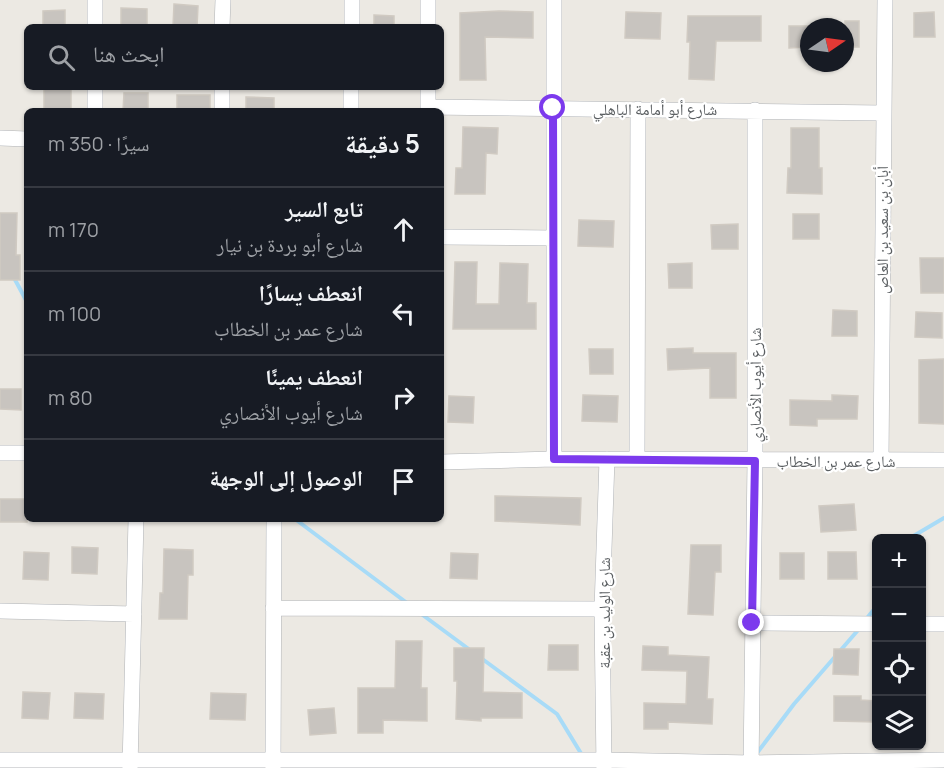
<!DOCTYPE html>
<html lang="ar">
<meta charset="utf-8">
<style>
:root{--surface:#171b24;--page:#242831;--text:#f1f3f6;--muted:#9ea1a6;--line:#363941}
body{margin:0;font-family:Manrope,"Noto Naskh Arabic",sans-serif;background:var(--page);color:var(--text);direction:rtl}
.controls{position:absolute;right:18px;bottom:18px;display:grid;overflow:hidden;border-radius:9px;box-shadow:0 2px 4px #0004}
.controls button{width:54px;height:54px;display:grid;place-items:center;padding:0;border:0;border-bottom:2px solid var(--line);background:var(--surface);color:var(--text);font:30px sans-serif}
.compass{position:absolute;left:800px;top:18px;width:54px;height:54px;border-radius:50%;background:var(--surface);box-shadow:0 2px 4px #0004;rotate:77deg}
.stop{position:absolute;width:18px;height:18px;margin:-14px;border:4px solid #7c3aed;border-radius:50%;background:#fff}
.stop.end{background:#7c3aed;border-color:#fff;box-shadow:0 2px 6px #0008}
.list{margin:0;padding:0;list-style:none}
h2{display:flex;justify-content:space-between;align-items:center;height:78px;margin:0;padding:0 24px;font-size:26px}
h2 small{font-size:20px;font-weight:400;color:var(--muted)}
.list li{display:grid;grid-template-columns:39px 1fr auto;gap:18px;align-items:center;box-sizing:border-box;height:84px;padding:0 24px;border-top:2px solid var(--line)}
.list b{display:block;font-size:22px;white-space:nowrap}
.list p{margin:0;font-size:20px;white-space:nowrap;color:var(--muted)}
.list em{font-size:20px;font-style:normal;color:var(--muted)}
.icon{flex:none;width:33px;height:33px;fill:none;stroke:currentColor;stroke-width:2;stroke-linecap:round;stroke-linejoin:round}
.map{position:relative;flex:none;width:944px;height:768px;overflow:hidden;direction:ltr}
.search{position:absolute;background:var(--surface);box-shadow:0 2px 4px #0004;left:24px;top:24px;width:420px;height:66px;display:flex;align-items:center;gap:15px;box-sizing:border-box;padding:0 21px;border-radius:9px;color:var(--muted);font-size:22px}
.panel{position:absolute;background:var(--surface);box-shadow:0 2px 4px #0004;left:24px;top:108px;width:420px;height:414px;border-radius:9px;direction:rtl}
.map>svg:first-child{display:block}
</style>
<div class="map">
<svg width="944" height="768" viewBox="0 0 944 768">
<rect width="100%" height="100%" fill="#ece9e3"/>
<g fill="none" stroke-linecap="round" stroke-linejoin="round">
<!-- stream -->
<path stroke="#a8dbf7" stroke-width="4" d="M 13,276 L 27,302
M 295,519 L 407,603
M 910,538 L 944,518
M 420,613 L 470,650
M 867,618 L 876,607
M 481,658 L 557,714 L 582,755
M 757,753 L 794,704 L 859,629"/>
</g>
<!-- building -->
<path fill="#c8c4bf" stroke="#d0cac2" stroke-width="1.5" d="M 174,4 L 198,6 L 197,27 L 173,27 Z
M 121,8 L 147,9 L 147,27 L 121,27 Z
M 65,10 L 65,27 L 43,27 L 43,11 Z
M 499,11 L 533,12 L 533,38 L 485,37 L 486,80 L 460,80 L 460,13 Z
M 626,12 L 661,13 L 660,39 L 625,38 Z
M 934,12 L 935,37 L 914,37 L 914,13 Z
M 374,15 L 394,16 L 394,27 L 374,27 Z
M 688,16 L 761,16 L 761,41 L 716,41 L 714,80 L 689,79 L 690,42 L 687,42 Z
M 845,21 L 859,21 L 859,47 L 845,47 Z
M 789,26 L 809,26 L 809,47 L 789,48 Z
M 44,87 L 71,88 L 71,111 L 44,111 Z
M 124,93 L 148,93 L 148,111 L 123,111 Z
M 177,95 L 210,95 L 210,111 L 177,111 Z
M 246,97 L 274,98 L 274,111 L 246,111 Z
M 463,127 L 498,128 L 497,154 L 486,153 L 485,194 L 455,194 L 456,168 L 462,168 Z
M 791,128 L 819,128 L 819,168 L 822,168 L 822,194 L 787,193 L 788,168 L 791,168 Z
M 0,213 L 17,213 L 16,255 L 20,255 L 20,280 L 0,280 Z
M 793,214 L 819,214 L 819,239 L 793,239 Z
M 579,220 L 614,221 L 613,247 L 578,246 Z
M 738,224 L 738,249 L 712,249 L 711,225 Z
M 920,258 L 944,258 L 944,293 L 921,293 Z
M 455,262 L 477,262 L 476,304 L 499,304 L 500,263 L 528,264 L 527,303 L 536,303 L 536,329 L 453,329 Z
M 692,263 L 692,288 L 669,288 L 668,264 Z
M 833,310 L 857,311 L 857,336 L 832,336 Z
M 916,312 L 942,313 L 942,338 L 915,337 Z
M 693,348 L 693,353 L 736,353 L 736,398 L 710,398 L 710,368 L 668,370 L 667,349 Z
M 589,349 L 613,349 L 613,374 L 590,374 Z
M 944,359 L 944,424 L 919,423 L 919,360 Z
M 0,389 L 21,389 L 21,410 L 0,409 Z
M 583,395 L 618,396 L 617,422 L 582,421 Z
M 832,395 L 858,396 L 857,419 L 817,419 L 817,426 L 790,425 L 790,400 L 832,401 Z
M 449,396 L 474,397 L 473,423 L 448,422 Z
M 495,496 L 581,498 L 580,525 L 495,521 Z
M 0,499 L 27,499 L 27,522 L 0,522 Z
M 854,504 L 856,530 L 821,532 L 819,506 Z
M 691,545 L 721,545 L 721,572 L 715,572 L 713,615 L 688,614 Z
M 72,547 L 98,548 L 97,574 L 72,573 Z
M 164,549 L 193,550 L 193,575 L 188,575 L 187,619 L 159,619 L 160,593 L 163,593 Z
M 24,552 L 49,553 L 48,580 L 23,579 Z
M 828,552 L 856,552 L 857,579 L 828,579 Z
M 451,553 L 478,554 L 477,579 L 450,578 Z
M 780,553 L 804,553 L 804,579 L 780,579 Z
M 396,641 L 422,641 L 421,688 L 427,688 L 427,721 L 383,720 L 383,733 L 358,733 L 358,688 L 395,688 Z
M 549,645 L 578,645 L 578,670 L 548,670 Z
M 643,646 L 668,647 L 668,655 L 709,657 L 707,699 L 713,699 L 712,724 L 668,722 L 668,729 L 644,729 L 644,703 L 686,704 L 687,671 L 642,670 Z
M 454,648 L 484,648 L 483,692 L 522,693 L 522,718 L 481,718 L 481,721 L 456,719 L 457,681 L 454,681 Z
M 834,649 L 859,649 L 858,675 L 833,674 Z
M 23,692 L 50,693 L 48,719 L 22,718 Z
M 75,693 L 104,694 L 103,719 L 74,718 Z
M 211,693 L 246,694 L 245,720 L 210,719 Z
M 834,696 L 861,696 L 861,700 L 876,701 L 876,722 L 834,721 Z
M 334,708 L 336,733 L 310,735 L 308,710 Z"/>
<g fill="none" stroke-linecap="round" stroke-linejoin="round">
<defs>
<path id="minor" d="M 554,0 L 554,459
M 95,27 L 95,0
M 222,27 L 223,0
M 352,27 L 352,0
M 428,27 L 428,0
M 428,107 L 882,113
M 95,111 L 95,87
M 222,111 L 222,87
M 351,111 L 351,87
M 428,111 L 428,87
M 0,138 L 27,139
M 441,237 L 553,238
M 0,453 L 27,453
M 637,459 L 638,109
M 881,460 L 885,0
M 441,462 L 554,459 L 944,460
M 273,608 L 602,609
M 0,611 L 134,614
M 752,623 L 876,624
M 922,624 L 944,624
M 0,760 L 604,760 L 751,763 L 944,760
M 130,768 L 136,519
M 273,768 L 274,519
M 604,768 L 602,609 L 607,459
M 751,768 L 755,461 L 755,110"/>
</defs>
<!-- minor casing -->
<use href="#minor" stroke="#b0b3b7" stroke-width="16"/>
<!-- minor -->
<use href="#minor" stroke="#fff" stroke-width="15"/>
</g>
<g fill="none" stroke-linecap="round" stroke-linejoin="round">
<!-- route -->
<path stroke="#7c3aed" stroke-width="8" d="M 553,108 L 554,459 L 755,461 L 752,623"/>
</g>
<g text-anchor="middle" stroke-width="4.5" stroke-linejoin="round" paint-order="stroke">
<!-- street labels -->
<g font-size="16" fill="#5b5f62" stroke="#fff">
<text x="655" y="115">شارع أبو أمامة الباهلي</text>
<text transform="translate(882 230) rotate(-90)" y="6">أبان بن سعيد بن العاص</text>
<text transform="translate(755 385) rotate(-90)" y="6">شارع أيوب الأنصاري</text>
<text x="836" y="467">شارع عمر بن الخطاب</text>
<text transform="translate(604 613) rotate(-90)" y="6">شارع الوليد بن عقبة</text>
</g>
</g>
</svg>
<div class="controls">
<button>+</button>
<button>−</button>
<button><svg class="icon" aria-label="locate" viewBox="0 0 24 24"><circle cx="12" cy="12" r="6"/><path d="M12 2v4M12 18v4M2 12h4M18 12h4"/></svg></button>
<button><svg class="icon" aria-label="layers" viewBox="0 0 24 24"><path d="M12 4l9 5-9 5-9-5zM3 14l9 5 9-5"/></svg></button>
</div>
<svg class="compass" viewBox="-18 -18 36 36"><path d="M0-13l5 13h-10z" fill="#e53935"/><path d="M0 13l5-13h-10z" fill="#9ea1a6"/></svg>
<div class="stop" style="left:553px;top:108px"></div>
<div class="stop end" style="left:752px;top:623px"></div>
<div class="search"><svg class="icon" aria-label="search" viewBox="0 0 24 24"><circle cx="10" cy="10" r="6"/><path d="M15 15l6 6"/></svg>ابحث هنا</div>
<section class="panel">
<h2>5 دقيقة<small>سيرًا · 350 m</small></h2>
<ul class="list">
<li><svg class="icon" aria-label="ahead" viewBox="0 0 24 24"><path d="M12 20V5M6 11l6-6 6 6"/></svg><div><b>تابع السير</b><p>شارع أبو بردة بن نيار</p></div><em>170 m</em></li>
<li><svg class="icon" aria-label="left" viewBox="0 0 24 24"><path d="M17 20v-9H6M10 6l-5 5 5 5"/></svg><div><b>انعطف يسارًا</b><p>شارع عمر بن الخطاب</p></div><em>100 m</em></li>
<li><svg class="icon" aria-label="right" viewBox="0 0 24 24"><path d="M7 20v-9h11M14 6l5 5-5 5"/></svg><div><b>انعطف يمينًا</b><p>شارع أيوب الأنصاري</p></div><em>80 m</em></li>
<li><svg class="icon" aria-label="arrive" viewBox="0 0 24 24"><path d="M6 21V4h12l-3 4 3 4H6"/></svg><div><b>الوصول إلى الوجهة</b></div></li>
</ul>
</section>
</div>
